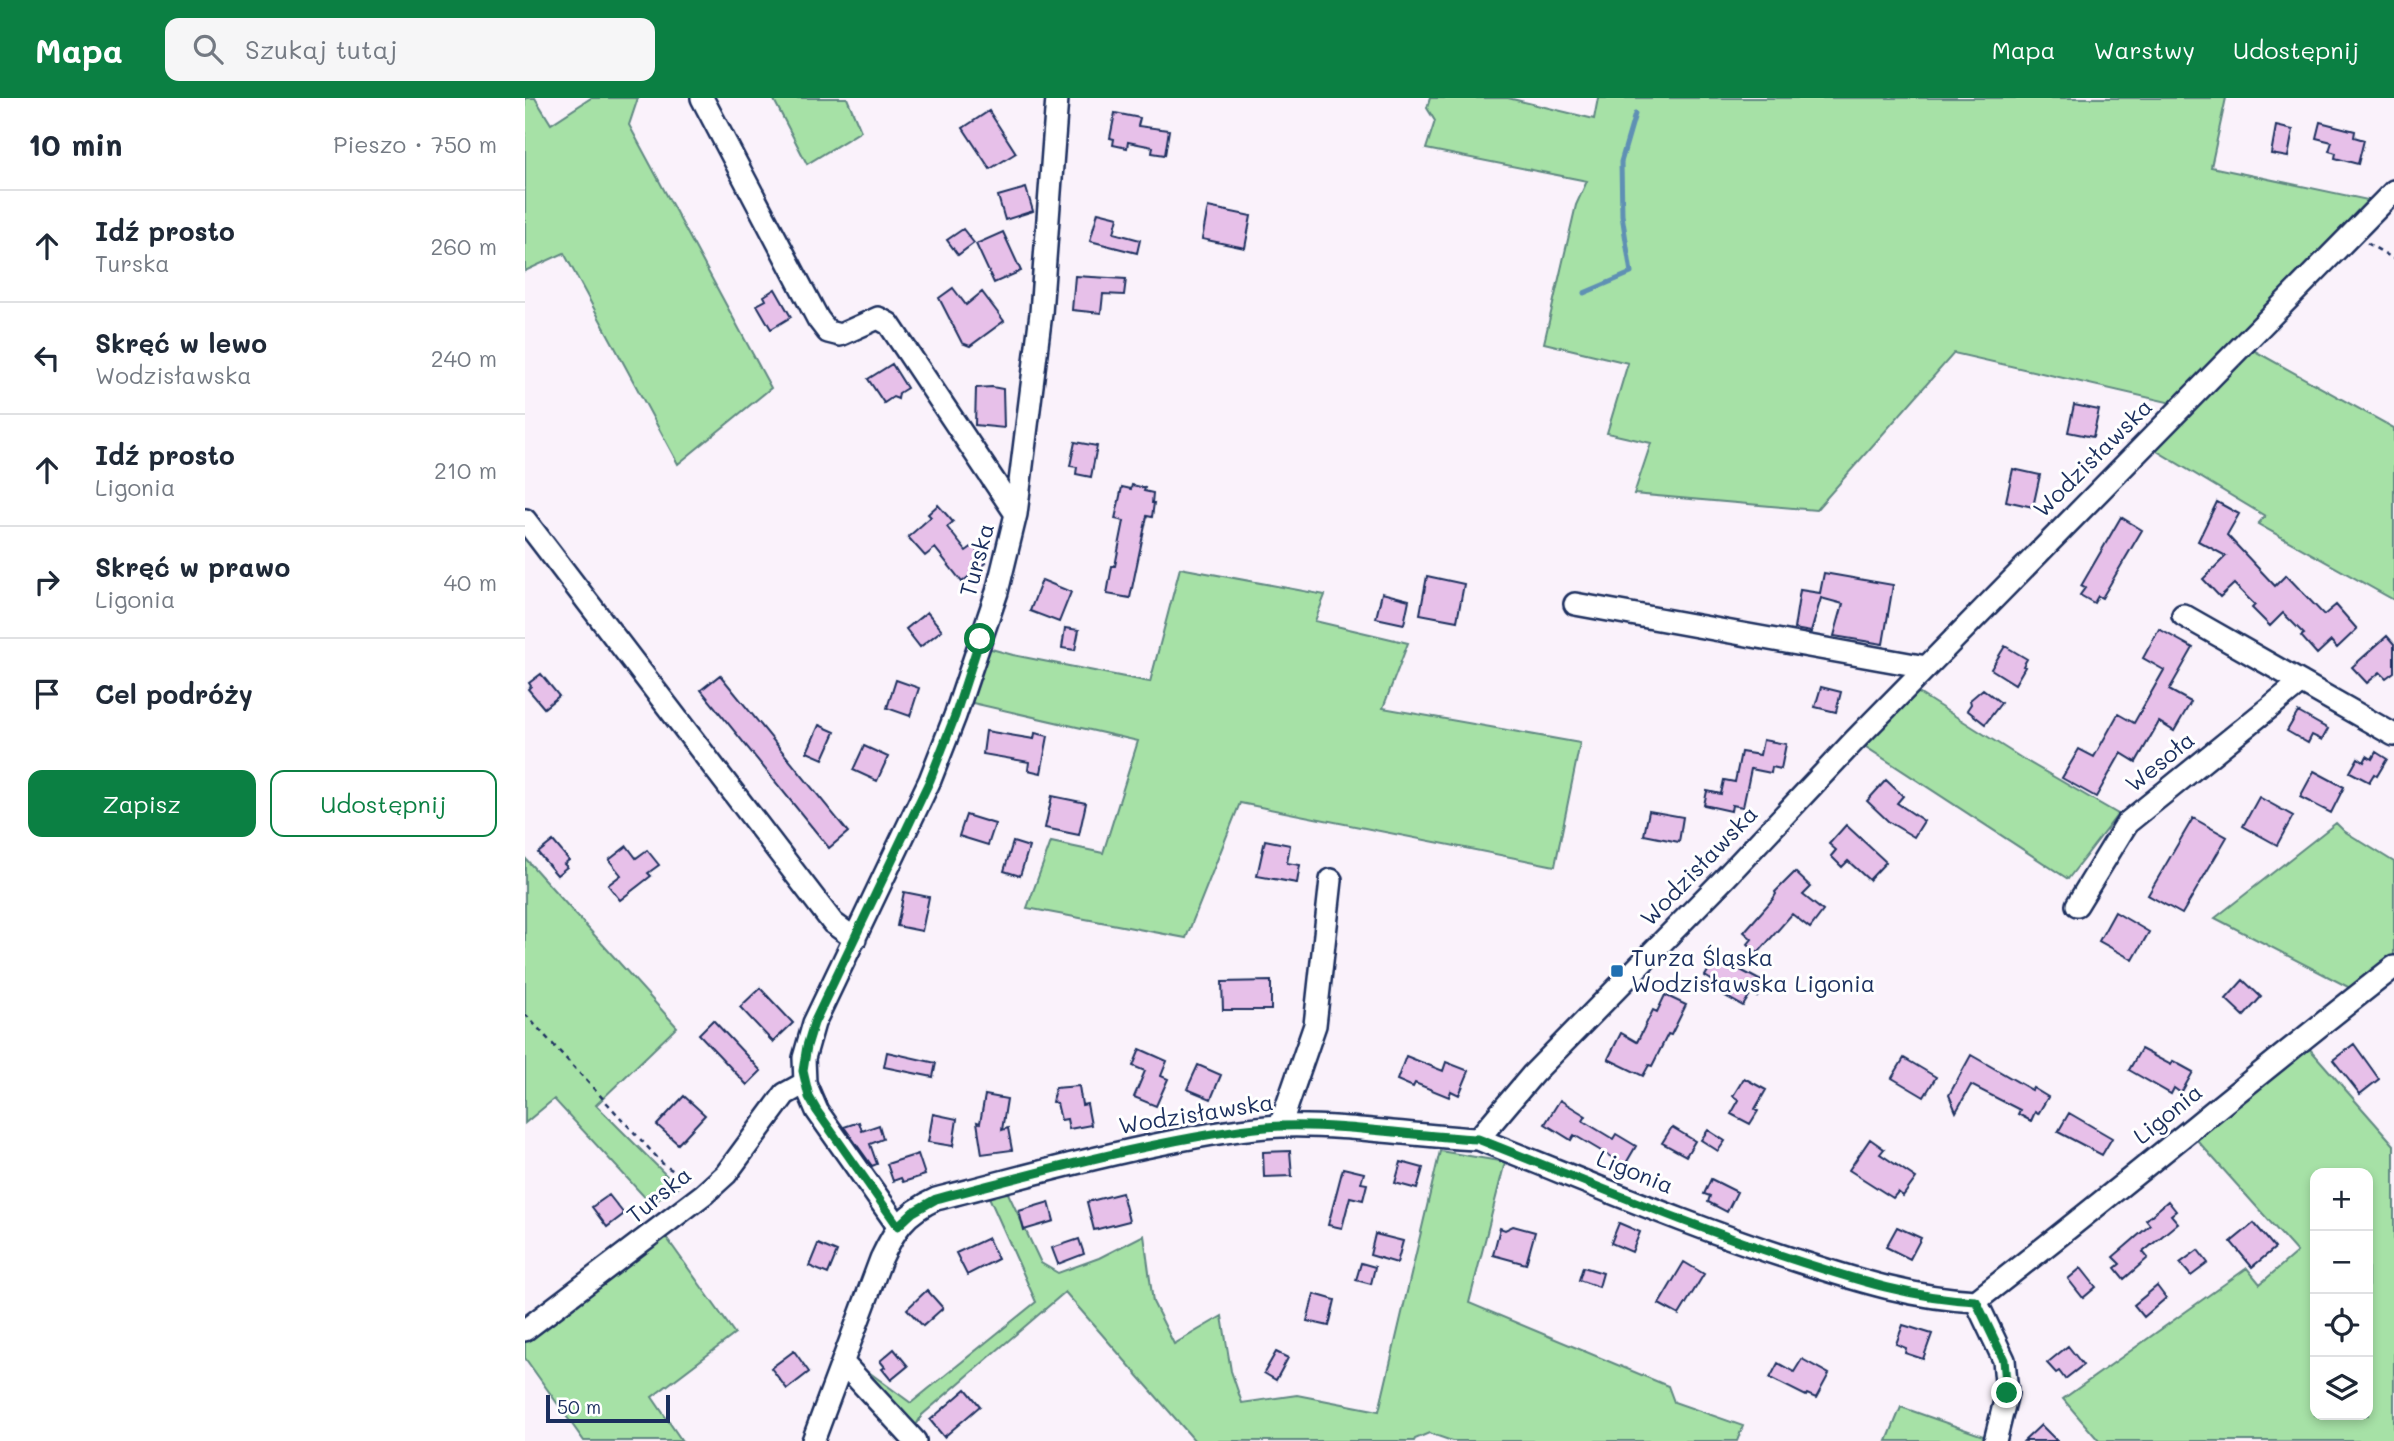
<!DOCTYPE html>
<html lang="pl">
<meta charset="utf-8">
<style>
:root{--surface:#fff;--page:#f6f6f7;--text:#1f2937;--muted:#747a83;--line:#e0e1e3;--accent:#0b8043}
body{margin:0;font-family:Mali,sans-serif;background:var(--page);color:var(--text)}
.controls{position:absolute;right:21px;bottom:21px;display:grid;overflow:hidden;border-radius:14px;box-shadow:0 4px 10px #0003}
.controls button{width:63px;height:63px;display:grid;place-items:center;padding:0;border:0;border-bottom:2px solid var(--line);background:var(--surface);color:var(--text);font:35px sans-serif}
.scale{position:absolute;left:21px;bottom:18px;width:124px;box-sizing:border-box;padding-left:7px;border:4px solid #1b2f5e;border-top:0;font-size:19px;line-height:24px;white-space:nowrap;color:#1b2f5e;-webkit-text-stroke:5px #fff;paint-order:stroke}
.stop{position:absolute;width:21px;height:21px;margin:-16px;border:5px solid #0b8043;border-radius:50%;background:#fff}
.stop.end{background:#0b8043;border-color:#fff;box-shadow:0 2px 7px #0008}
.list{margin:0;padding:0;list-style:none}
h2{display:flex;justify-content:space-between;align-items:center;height:91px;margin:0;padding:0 28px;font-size:30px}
h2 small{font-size:23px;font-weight:400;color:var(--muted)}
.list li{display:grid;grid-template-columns:46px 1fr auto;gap:21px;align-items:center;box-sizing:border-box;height:112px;padding:0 28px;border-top:2px solid var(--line)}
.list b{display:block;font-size:26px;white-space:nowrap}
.list p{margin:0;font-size:23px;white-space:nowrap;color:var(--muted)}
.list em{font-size:23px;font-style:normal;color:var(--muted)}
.actions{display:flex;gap:14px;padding:21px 28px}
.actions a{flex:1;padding:16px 0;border:2px solid var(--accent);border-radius:14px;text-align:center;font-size:24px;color:var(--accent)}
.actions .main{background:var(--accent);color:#fff}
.icon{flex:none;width:38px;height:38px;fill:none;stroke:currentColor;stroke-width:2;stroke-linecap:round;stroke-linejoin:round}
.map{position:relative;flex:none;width:1869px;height:1343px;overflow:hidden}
header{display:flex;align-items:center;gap:42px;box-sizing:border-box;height:98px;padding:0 35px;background:var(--accent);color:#fff}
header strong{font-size:33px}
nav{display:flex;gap:38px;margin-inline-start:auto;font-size:24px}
.search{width:490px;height:63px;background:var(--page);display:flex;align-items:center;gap:18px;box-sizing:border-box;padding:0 24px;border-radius:14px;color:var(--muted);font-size:26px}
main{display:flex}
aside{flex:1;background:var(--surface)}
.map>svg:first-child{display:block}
</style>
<header>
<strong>Mapa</strong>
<div class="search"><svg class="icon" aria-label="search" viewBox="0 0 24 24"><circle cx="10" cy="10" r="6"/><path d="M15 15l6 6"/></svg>Szukaj tutaj</div>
<nav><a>Mapa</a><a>Warstwy</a><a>Udostępnij</a></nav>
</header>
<main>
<aside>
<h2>10 min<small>Pieszo · 750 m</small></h2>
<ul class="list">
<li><svg class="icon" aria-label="ahead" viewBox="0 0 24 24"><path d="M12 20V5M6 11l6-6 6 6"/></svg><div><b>Idź prosto</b><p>Turska</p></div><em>260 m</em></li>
<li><svg class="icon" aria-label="left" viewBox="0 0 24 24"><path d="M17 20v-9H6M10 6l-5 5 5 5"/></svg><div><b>Skręć w lewo</b><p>Wodzisławska</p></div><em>240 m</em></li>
<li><svg class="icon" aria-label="ahead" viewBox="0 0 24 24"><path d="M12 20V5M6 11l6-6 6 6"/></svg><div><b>Idź prosto</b><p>Ligonia</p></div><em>210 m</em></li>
<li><svg class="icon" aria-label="right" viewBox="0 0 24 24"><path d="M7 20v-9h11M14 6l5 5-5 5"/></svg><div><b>Skręć w prawo</b><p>Ligonia</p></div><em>40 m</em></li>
<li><svg class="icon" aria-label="arrive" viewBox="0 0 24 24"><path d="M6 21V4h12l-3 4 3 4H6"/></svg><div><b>Cel podróży</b></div></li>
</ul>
<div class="actions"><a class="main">Zapisz</a><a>Udostępnij</a></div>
</aside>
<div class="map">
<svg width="1869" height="1343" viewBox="0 0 1869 1343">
<rect width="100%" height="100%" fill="#faf2fb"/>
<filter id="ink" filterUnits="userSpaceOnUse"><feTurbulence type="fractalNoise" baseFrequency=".0143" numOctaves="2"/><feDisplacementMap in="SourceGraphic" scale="14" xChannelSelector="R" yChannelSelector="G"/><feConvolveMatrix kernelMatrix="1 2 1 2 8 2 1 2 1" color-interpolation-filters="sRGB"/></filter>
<g filter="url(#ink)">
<!-- green -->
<path fill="#a6e1a6" stroke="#608882" stroke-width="2" fill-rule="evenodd" d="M 0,0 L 10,0 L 26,26 L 66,0 L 113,0 L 104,27 L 246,290 L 153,366 L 39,155 L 0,173 Z
M 248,0 L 322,0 L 336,33 L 282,66 Z
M 905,0 L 983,0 L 1069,21 L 1073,0 L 1701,0 L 1686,69 L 1843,102 L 1651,306 L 1429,255 L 1291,412 L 1109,396 L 1126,345 L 1082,335 L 1103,265 L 1019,245 L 1051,107 L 1062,83 L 901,51 L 910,23 L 902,10 Z
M 1728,252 L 1869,330 L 1869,502 L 1733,426 L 1740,418 L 1627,350 Z
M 655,470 L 800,497 L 790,523 L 883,545 L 858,610 L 1055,645 L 1030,768 L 715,705 L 661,840 L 502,810 L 526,744 L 578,755 L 613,643 L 439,603 L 459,549 L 488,557 L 625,584 Z
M 1392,594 L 1498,661 L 1593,716 L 1543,781 L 1338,647 Z
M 1811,725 L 1819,733 L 1869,764 L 1869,859 L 1827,891 L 1690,820 Z
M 0,760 L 152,929 L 71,1007 L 153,1089 L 126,1106 L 29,1001 L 0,1025 Z
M 1776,941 L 1869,1047 L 1869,1343 L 1574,1343 L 1538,1301 L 1722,1170 L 1735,1186 L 1772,1154 L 1664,1033 ZM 1790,1075 L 1843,1075 L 1843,1317 L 1790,1317 Z
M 915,1053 L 980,1064 L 944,1205 L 1143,1288 L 1149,1304 L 1218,1328 L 1212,1343 L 927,1343 L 904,1335 L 890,1341 L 889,1343 L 670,1343 L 540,1194 L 397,1317 L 389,1331 L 342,1282 L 345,1275 L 386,1305 L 511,1204 L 464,1099 L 482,1093 L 516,1165 L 533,1175 L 574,1160 L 619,1137 L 628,1204 L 649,1246 L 697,1218 L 706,1273 L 717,1305 L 772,1297 L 854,1313 Z
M 141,1139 L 210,1236 L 127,1299 L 157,1343 L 59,1343 L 0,1260 L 0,1242 Z
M 1376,1309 L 1464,1340 L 1462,1343 L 1362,1343 Z"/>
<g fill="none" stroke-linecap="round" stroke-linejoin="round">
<!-- stream -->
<path stroke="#5f90b4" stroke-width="5" d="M 1059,195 L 1106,175 L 1097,117 L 1096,64 L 1110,16"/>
</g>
<!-- building -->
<path fill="#e7c0e9" stroke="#1b2f5e" stroke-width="2" d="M 464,13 L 491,55 L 465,71 L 438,30 Z
M 590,15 L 615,20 L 613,28 L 644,32 L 640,57 L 627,55 L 628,49 L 603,44 L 602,50 L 588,47 L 589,41 L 585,40 Z
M 1795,24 L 1830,33 L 1829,39 L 1839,42 L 1833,66 L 1810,60 L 1811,55 L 1804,53 L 1807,44 L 1791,40 Z
M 1751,28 L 1768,32 L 1763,59 L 1746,56 Z
M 501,90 L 508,113 L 480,122 L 473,98 Z
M 683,109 L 726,118 L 720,150 L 677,141 Z
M 573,114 L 593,119 L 589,135 L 615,142 L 612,155 L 565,143 Z
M 438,131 L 449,145 L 433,157 L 422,142 Z
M 478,134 L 496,173 L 469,185 L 451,146 Z
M 550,178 L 601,181 L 599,197 L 578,196 L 576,215 L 547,212 Z
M 428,190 L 441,207 L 457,194 L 479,223 L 445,248 L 437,245 L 414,200 Z
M 250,191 L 266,219 L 246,231 L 232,207 L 241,202 L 239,198 Z
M 367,266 L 382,290 L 374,295 L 373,301 L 368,299 L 359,305 L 343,281 Z
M 467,289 L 478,291 L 479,330 L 450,327 L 451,290 Z
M 1549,307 L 1574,312 L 1568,339 L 1543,334 Z
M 550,344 L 572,348 L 566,379 L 551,376 L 552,369 L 545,368 Z
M 1488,371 L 1515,377 L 1508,409 L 1481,403 Z
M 607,387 L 620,390 L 619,393 L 628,395 L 627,405 L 629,405 L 627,419 L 622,418 L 605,500 L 582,496 L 587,468 L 590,468 L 599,423 L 590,421 L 597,389 L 606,391 Z
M 1692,404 L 1714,416 L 1702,437 L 1750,488 L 1761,477 L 1799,517 L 1811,507 L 1832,531 L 1812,550 L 1806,543 L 1792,556 L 1776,538 L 1779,536 L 1758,515 L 1745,528 L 1727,510 L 1730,507 L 1709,486 L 1695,499 L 1678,481 L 1701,458 L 1673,443 Z
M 413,407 L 428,424 L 422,429 L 441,453 L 448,448 L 461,465 L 437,484 L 410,450 L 400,458 L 383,439 L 406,419 L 403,416 Z
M 1596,419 L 1617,432 L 1577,500 L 1573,498 L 1569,505 L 1555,497 L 1560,490 L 1556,488 Z
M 1299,475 L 1368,487 L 1358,546 L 1309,538 L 1318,506 L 1296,500 L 1286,534 L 1269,531 L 1275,492 L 1295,495 Z
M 902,478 L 939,486 L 932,523 L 895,516 Z
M 517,482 L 546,494 L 534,524 L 505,513 Z
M 857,495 L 884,502 L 879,526 L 851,520 Z
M 402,514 L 417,532 L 395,549 L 381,531 Z
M 540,530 L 554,532 L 550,552 L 537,550 Z
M 1634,531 L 1668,550 L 1644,592 L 1666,604 L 1649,633 L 1634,624 L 1611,664 L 1596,655 L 1571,699 L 1537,680 L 1554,651 L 1569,659 L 1593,616 L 1609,625 L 1639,572 L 1618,560 Z
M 1862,538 L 1869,546 L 1869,574 L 1861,580 L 1855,574 L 1842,585 L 1827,569 Z
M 1480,548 L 1502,561 L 1498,568 L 1500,569 L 1490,586 L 1466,571 Z
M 16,576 L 34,598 L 19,610 L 3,591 L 6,588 L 4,585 Z
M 195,577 L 323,734 L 304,750 L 176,592 Z
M 371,582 L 394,590 L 385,618 L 362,610 Z
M 1296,589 L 1316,594 L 1311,614 L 1290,609 Z
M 1458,591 L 1476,605 L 1460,626 L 1442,612 L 1446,606 L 1445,602 Z
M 1773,614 L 1803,631 L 1797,642 L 1787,637 L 1783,645 L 1762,633 Z
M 294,627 L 310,634 L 298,661 L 282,654 Z
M 461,633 L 509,641 L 510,635 L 523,638 L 516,675 L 503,672 L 504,664 L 458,656 Z
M 1238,642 L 1261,646 L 1256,671 L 1247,669 L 1246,675 L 1226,671 L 1218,709 L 1207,707 L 1206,713 L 1179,707 L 1182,693 L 1196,696 L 1199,682 L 1210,684 L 1216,654 L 1235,657 Z
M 339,648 L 363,659 L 352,683 L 328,672 Z
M 1851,654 L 1862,661 L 1852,678 L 1849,676 L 1844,684 L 1825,674 L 1833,660 L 1839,664 L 1842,658 L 1847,661 Z
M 1789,673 L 1819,689 L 1806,715 L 1775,699 Z
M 1361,682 L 1378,698 L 1372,705 L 1399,723 L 1389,739 L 1364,724 L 1342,703 Z
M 527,698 L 561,705 L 554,737 L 520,730 Z
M 1734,699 L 1768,718 L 1752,747 L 1718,728 Z
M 1124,713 L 1158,719 L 1154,744 L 1119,737 Z
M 441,717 L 470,726 L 463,747 L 434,738 Z
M 1668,720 L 1702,739 L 1657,816 L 1623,797 Z
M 1321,727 L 1361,764 L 1344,782 L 1323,763 L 1317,769 L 1306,758 L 1311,752 L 1304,746 Z
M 740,742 L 765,747 L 762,765 L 775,767 L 772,785 L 732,778 Z
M 28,743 L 44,762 L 39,766 L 42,769 L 32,777 L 13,755 Z
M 488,744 L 504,749 L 495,778 L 479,773 Z
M 102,748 L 111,760 L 122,752 L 134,767 L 123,775 L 126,778 L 95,802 L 83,787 L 96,777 L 84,762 Z
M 1270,774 L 1286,789 L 1278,797 L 1298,813 L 1285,830 L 1267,816 L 1233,855 L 1223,846 L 1227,841 L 1219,834 L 1248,801 L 1251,796 L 1250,794 Z
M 379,794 L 404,799 L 397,833 L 372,828 Z
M 1590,814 L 1624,834 L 1608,862 L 1574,843 Z
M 1191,859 L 1240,885 L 1232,899 L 1226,895 L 1218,908 L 1184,889 L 1188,883 L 1180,878 Z
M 1718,882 L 1736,899 L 1719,918 L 1701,901 Z
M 746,883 L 746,912 L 698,912 L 697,884 Z
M 235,890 L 268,925 L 248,944 L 215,909 Z
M 1140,897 L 1161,907 L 1146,937 L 1143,936 L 1127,968 L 1124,967 L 1118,978 L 1083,961 L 1096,935 L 1112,944 L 1128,912 L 1132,914 Z
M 188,922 L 236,973 L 222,987 L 174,936 Z
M 1829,946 L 1854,981 L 1835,996 L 1808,962 Z
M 615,951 L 642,963 L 636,978 L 643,981 L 631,1008 L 609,999 L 620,973 L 608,968 Z
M 1616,951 L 1646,967 L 1648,963 L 1668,974 L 1656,995 L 1649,990 L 1646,996 L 1604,972 Z
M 362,954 L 411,965 L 408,979 L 359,969 Z
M 1446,957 L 1507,992 L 1508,990 L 1523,999 L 1513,1016 L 1510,1014 L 1506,1023 L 1493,1016 L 1495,1012 L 1446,987 L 1431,1014 L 1424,997 Z
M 881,958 L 918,973 L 921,964 L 944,973 L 934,997 L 926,993 L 924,999 L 890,985 L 888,989 L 872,982 Z
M 1379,960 L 1411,979 L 1399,999 L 1367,980 Z
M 673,967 L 696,977 L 686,1001 L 662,991 Z
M 1219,980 L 1241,992 L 1230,1011 L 1233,1013 L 1225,1026 L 1206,1016 L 1214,1002 L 1208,998 Z
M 554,988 L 557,1007 L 562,1006 L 566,1027 L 544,1031 L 542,1021 L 536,1022 L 532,1005 L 527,1004 L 530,990 Z
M 460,997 L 482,1001 L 477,1032 L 483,1030 L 487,1052 L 457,1056 L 452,1024 L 455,1025 Z
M 159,998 L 180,1017 L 153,1046 L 132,1027 Z
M 1035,1002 L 1061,1018 L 1058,1023 L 1088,1041 L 1091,1036 L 1111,1048 L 1100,1067 L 1049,1037 L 1046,1042 L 1020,1026 Z
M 1544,1015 L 1587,1040 L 1577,1057 L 1533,1034 Z
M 408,1016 L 432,1021 L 428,1048 L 403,1044 Z
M 334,1024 L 337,1033 L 354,1027 L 358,1041 L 345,1046 L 352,1066 L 347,1068 L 319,1029 Z
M 1147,1029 L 1170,1043 L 1161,1058 L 1137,1045 Z
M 1183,1032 L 1200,1043 L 1193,1053 L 1176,1042 Z
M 1345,1041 L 1359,1051 L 1355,1056 L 1391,1080 L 1378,1098 L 1373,1094 L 1368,1100 L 1324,1072 Z
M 765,1053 L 767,1078 L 739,1079 L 738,1054 Z
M 393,1056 L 400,1077 L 378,1084 L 376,1080 L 368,1083 L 362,1066 Z
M 876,1064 L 898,1070 L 892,1091 L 870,1085 Z
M 818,1070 L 839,1075 L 836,1085 L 842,1086 L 838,1102 L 825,1099 L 817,1130 L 803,1127 Z
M 1186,1081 L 1212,1094 L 1202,1114 L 1183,1104 L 1185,1098 L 1179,1096 Z
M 597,1095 L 604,1123 L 569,1132 L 562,1104 Z
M 84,1097 L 99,1116 L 82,1129 L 67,1109 Z
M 1643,1103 L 1651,1113 L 1646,1117 L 1653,1125 L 1618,1154 L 1623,1160 L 1599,1181 L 1590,1170 L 1595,1166 L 1588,1159 L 1625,1127 L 1621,1122 Z
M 524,1104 L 529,1123 L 499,1132 L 494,1113 Z
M 1094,1125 L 1115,1134 L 1107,1154 L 1086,1145 Z
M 1729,1125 L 1750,1150 L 1727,1169 L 1706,1144 Z
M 988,1128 L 1010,1134 L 1001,1166 L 968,1157 L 975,1130 L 980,1132 Z
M 1372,1129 L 1396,1140 L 1385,1161 L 1361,1149 Z
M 850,1136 L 878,1143 L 872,1165 L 845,1157 Z
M 463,1140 L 473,1161 L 442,1177 L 431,1155 Z
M 554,1141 L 559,1156 L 533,1166 L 527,1150 Z
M 293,1146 L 312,1154 L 303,1176 L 284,1168 Z
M 1673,1152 L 1683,1165 L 1666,1178 L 1655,1165 Z
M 1159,1164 L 1179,1176 L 1154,1217 L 1134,1206 Z
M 836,1165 L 850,1169 L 846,1186 L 831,1182 Z
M 1058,1169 L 1078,1175 L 1074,1189 L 1054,1182 Z
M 1556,1170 L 1571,1189 L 1558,1200 L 1543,1181 Z
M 1632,1188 L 1641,1200 L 1619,1219 L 1609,1207 Z
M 402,1192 L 418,1210 L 398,1228 L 382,1211 Z
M 789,1196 L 810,1202 L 804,1228 L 782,1223 Z
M 1378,1227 L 1407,1236 L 1398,1261 L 1380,1255 L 1381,1250 L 1371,1246 Z
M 1543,1248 L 1558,1267 L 1540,1281 L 1534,1273 L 1531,1275 L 1522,1265 Z
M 369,1251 L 383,1268 L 366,1282 L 357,1271 L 360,1269 L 355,1263 Z
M 269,1253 L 284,1274 L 262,1291 L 246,1270 Z
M 751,1254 L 763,1260 L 751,1282 L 739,1275 Z
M 1277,1261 L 1304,1276 L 1291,1300 L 1282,1296 L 1281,1298 L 1245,1280 L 1253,1265 L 1269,1274 Z
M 441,1291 L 455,1308 L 419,1339 L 405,1322 Z
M 1516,1327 L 1532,1343 L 1499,1343 Z"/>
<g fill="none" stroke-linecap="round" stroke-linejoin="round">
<defs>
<path id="minor" d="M 177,0 L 293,221 L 303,234 L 315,237 L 353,220 L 364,226 L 491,416
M 0,422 L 308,825 L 330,841
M 1050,506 L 1401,569
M 1658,517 L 1869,637
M 1552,807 L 1602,725 L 1776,584
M 280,985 L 292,1013 L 373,1128
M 755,1028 L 790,927 L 806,782
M 953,1041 L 1008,976 L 1201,779 L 1330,642 L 1869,93
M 1451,1203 L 1479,1262 L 1482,1295 L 1470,1343
M 0,1232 L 179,1096 L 201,1076 L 260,996 L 280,985 L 279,960 L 289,925 L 405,682 L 430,618 L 472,494 L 491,416 L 516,215 L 532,0
M 318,1265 L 390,1343
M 288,1343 L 356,1161 C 370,1131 380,1115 411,1101 C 486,1082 559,1061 635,1046 C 674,1038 716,1030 756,1028 C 823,1026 887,1038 953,1041 C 1060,1083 1166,1129 1276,1164 C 1335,1183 1389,1200 1451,1203 C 1592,1094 1728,979 1869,869"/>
</defs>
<!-- minor casing -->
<use href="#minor" stroke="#1b2f5e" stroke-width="26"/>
<!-- path -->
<path stroke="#1b2f5e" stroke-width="2.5" stroke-dasharray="5 5" stroke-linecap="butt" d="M 1842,145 L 1869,161
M 0,916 L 140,1068 L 156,1077 L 169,1078"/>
<!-- minor -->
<use href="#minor" stroke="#fff" stroke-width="21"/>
</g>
</g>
<g fill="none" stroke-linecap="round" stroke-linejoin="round" filter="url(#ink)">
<!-- route -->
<path stroke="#0b8043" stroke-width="9" d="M 455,541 L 430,618 L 405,682 L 289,925 L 282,948 L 278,973 L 284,999 L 292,1013 L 373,1128 L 388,1114 L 411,1101 C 485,1082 559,1061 635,1046 C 674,1038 716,1030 756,1028 C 823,1026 887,1038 953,1041 C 1060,1083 1166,1129 1276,1164 C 1335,1183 1388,1200 1451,1203 L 1479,1262 L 1482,1295"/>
</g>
<!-- markers -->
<rect fill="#1f6fb2" stroke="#fff" stroke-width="2.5" x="1085" y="866" width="14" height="14" rx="3.5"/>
<g text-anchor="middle" stroke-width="6" stroke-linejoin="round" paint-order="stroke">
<!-- street labels -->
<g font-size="23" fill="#1b2f5e" stroke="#fff">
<text transform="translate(1568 360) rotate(-45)" y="8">Wodzisławska</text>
<text transform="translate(452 462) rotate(-75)" y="8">Turska</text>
<text transform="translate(1635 664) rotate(-39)" y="8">Wesoła</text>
<text transform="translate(1174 768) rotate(-46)" y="8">Wodzisławska</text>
<text transform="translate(671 1016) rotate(-9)" y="8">Wodzisławska</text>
<text transform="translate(1643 1016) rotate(-39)" y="8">Ligonia</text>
<text transform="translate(1110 1074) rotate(22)" y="8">Ligonia</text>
<text transform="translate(134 1097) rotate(-39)" y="8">Turska</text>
</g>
<!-- poi labels -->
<g font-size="23" fill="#1b2f5e" stroke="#fff" text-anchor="start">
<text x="1106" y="868">Turza Śląska<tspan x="1106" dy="26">Wodzisławska Ligonia</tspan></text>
</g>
</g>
</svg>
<div class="controls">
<button>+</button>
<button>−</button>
<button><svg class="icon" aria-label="locate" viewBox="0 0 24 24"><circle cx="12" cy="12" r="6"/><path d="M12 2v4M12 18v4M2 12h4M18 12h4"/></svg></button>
<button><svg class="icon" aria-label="layers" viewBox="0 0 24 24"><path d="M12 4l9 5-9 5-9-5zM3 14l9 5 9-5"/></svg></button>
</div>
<div class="scale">50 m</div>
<div class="stop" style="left:455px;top:541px"></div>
<div class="stop end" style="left:1482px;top:1295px"></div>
</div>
</main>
